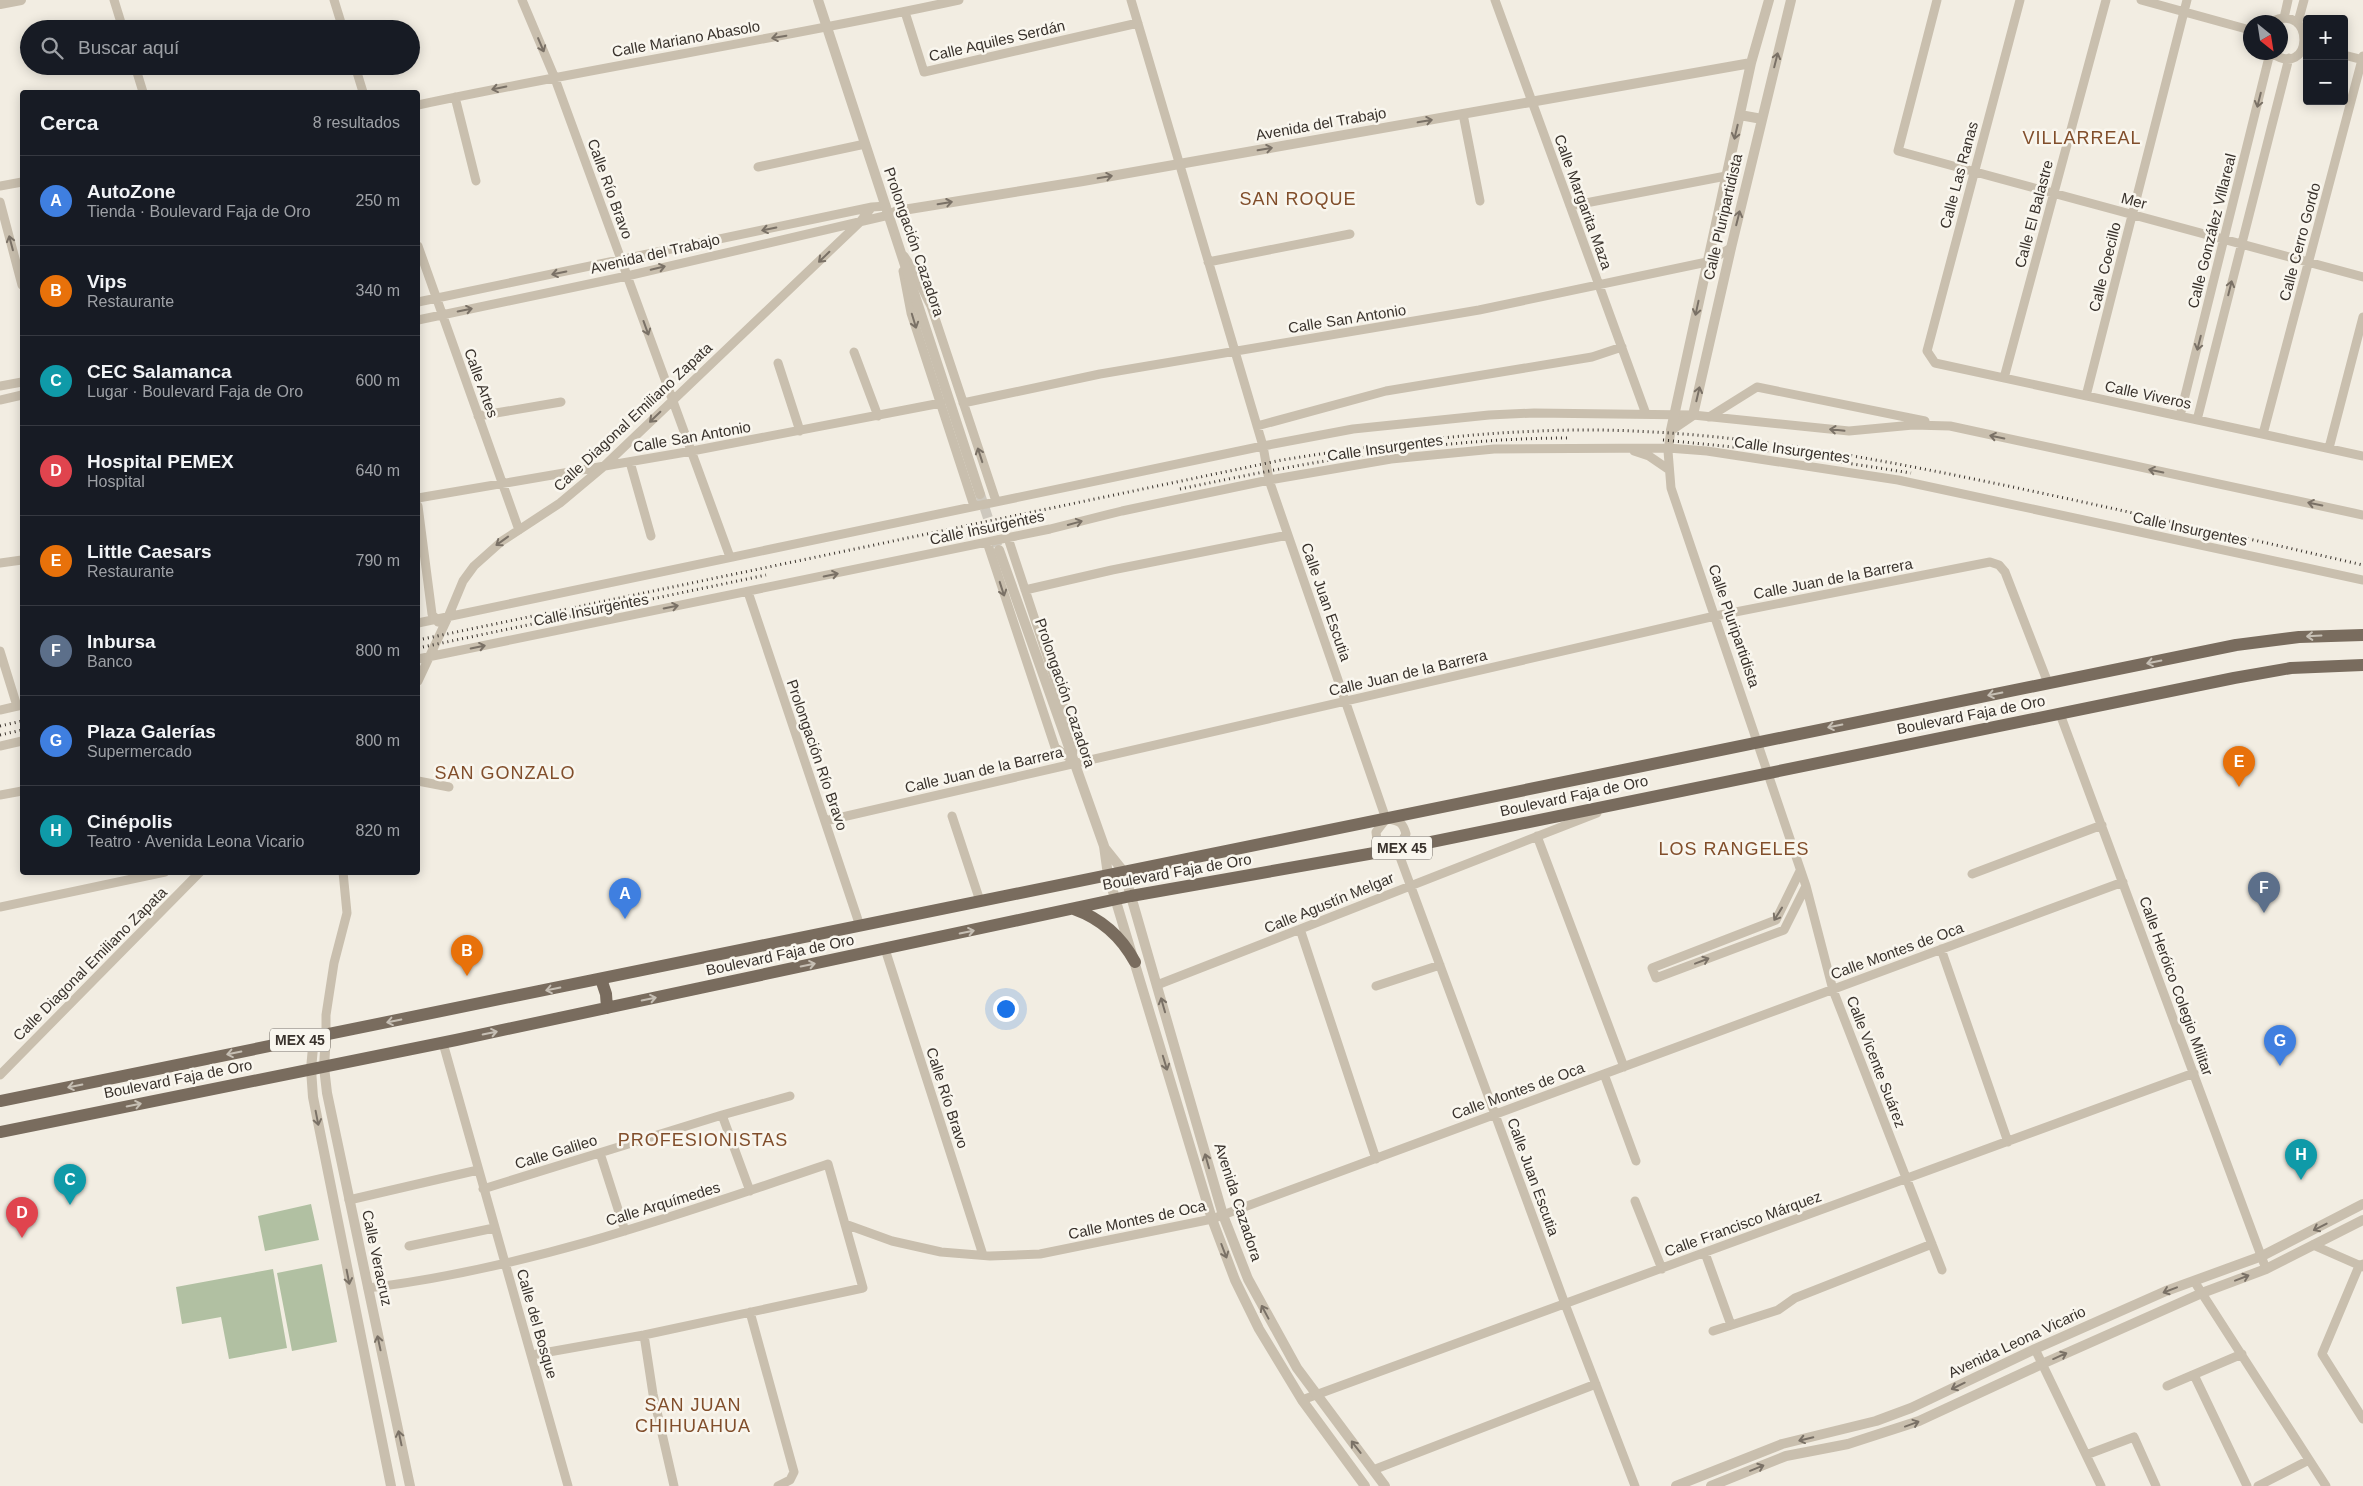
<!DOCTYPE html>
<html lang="es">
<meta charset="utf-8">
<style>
:root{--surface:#171b24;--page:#242831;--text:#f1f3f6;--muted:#9ea1a6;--line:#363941;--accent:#95a7ae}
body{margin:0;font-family:Helvetica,sans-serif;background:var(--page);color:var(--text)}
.controls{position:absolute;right:15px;top:15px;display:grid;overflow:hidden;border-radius:5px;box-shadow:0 2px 12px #0003}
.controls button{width:45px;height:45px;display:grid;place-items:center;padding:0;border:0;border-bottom:1px solid var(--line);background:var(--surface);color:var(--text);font:25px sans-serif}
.compass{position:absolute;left:2243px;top:15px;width:45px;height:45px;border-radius:50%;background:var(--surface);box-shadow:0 2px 12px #0003;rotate:150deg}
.you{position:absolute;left:1005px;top:1008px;width:18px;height:18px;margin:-12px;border:4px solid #fff;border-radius:50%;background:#1a73e8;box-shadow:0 0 0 8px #1a73e833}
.badge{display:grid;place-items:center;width:32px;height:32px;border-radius:50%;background:var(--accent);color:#fff;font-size:16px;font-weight:700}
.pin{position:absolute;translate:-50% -41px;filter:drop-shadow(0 1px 2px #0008)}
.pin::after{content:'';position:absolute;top:26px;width:18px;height:15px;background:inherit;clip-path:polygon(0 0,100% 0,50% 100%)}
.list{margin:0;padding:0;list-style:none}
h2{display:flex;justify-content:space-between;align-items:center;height:65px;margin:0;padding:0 20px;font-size:21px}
h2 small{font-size:16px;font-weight:400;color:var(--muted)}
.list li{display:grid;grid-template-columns:32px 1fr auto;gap:15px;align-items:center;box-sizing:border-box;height:90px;padding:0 20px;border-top:1px solid var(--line)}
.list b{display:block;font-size:19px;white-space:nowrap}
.list p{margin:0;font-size:16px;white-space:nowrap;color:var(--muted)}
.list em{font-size:16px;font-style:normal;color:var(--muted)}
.icon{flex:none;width:28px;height:28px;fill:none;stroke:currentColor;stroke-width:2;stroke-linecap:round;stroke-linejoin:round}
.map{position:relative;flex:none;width:2363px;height:1486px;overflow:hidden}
.search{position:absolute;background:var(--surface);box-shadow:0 2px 12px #0003;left:20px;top:20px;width:400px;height:55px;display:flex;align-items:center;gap:12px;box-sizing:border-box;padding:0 18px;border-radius:28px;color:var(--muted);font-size:19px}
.panel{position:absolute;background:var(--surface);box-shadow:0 2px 12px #0003;left:20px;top:90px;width:400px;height:785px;border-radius:5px}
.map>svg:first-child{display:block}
</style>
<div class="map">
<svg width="2363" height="1486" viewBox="0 0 2363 1486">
<rect width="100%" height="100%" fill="#f2ede2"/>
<!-- green -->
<path fill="#b1c0a2" d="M 311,1204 L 319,1240 L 265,1251 L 258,1216 Z
M 322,1264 L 337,1342 L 292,1351 L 277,1273 Z
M 273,1269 L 287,1348 L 229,1359 L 221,1317 L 182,1324 L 176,1287 Z"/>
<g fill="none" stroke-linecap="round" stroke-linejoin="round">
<!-- tertiary-tunnel -->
<path stroke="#cdc8be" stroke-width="10" stroke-dasharray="10 5" stroke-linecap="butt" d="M 980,494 L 998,548"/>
<!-- minor -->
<path stroke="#c9bfae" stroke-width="9" d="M 114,0 L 123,29
M 334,0 L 343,29
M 522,0 L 554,76 L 730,557
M 1131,0 L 1263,446 L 1269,480 L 1386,819
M 1495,0 L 1646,414
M 1937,0 L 1898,151 L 2363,277
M 2020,0 L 1927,351 L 1935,363 L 2363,456
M 2141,0 L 2250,30
M 905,12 L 924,72 L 1138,23
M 2284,18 L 2288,0
M 2298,22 L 2304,0
M 2270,52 C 2314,83 2316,0 2271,22
M 2344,55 L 2363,60
M 135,66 L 143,92
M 355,66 L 363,92
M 455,97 L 476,181
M 418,105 C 597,67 779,39 959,0
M 1463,114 L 1480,201
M 758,167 L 865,144
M 0,186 L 22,182
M 0,202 L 22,285
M 1570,206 L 1726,176
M 418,246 L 519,530
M 904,256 L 912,268 L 931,306 L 996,501
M 1208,262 L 1350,234
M 903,271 L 911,313 L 974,506
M 418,302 L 872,207 L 886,206
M 418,320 L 627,276 L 889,215
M 854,352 L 878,416
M 778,363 L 800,431
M 2004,378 L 2106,0
M 0,386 L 22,382
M 2086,396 L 2187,0
M 0,400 L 22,395
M 963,403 L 1100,374 L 1479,310 L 1707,262 L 1731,248
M 478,416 L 561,402
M 2180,416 L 2270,53
M 1709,417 L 1757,387 L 1925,421
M 2197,420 L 2289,58
M 1257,426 L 1386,391 L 1592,357 L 1622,347
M 1671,430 L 1668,451 L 1671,488 L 1806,886 L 1833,990 L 1942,1270
M 2263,434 L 2363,56
M 2329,448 L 2363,317
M 1634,451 L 1649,456 L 1668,469
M 630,462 L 651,536
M 418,498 L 692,451 L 941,403
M 418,506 L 432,614 L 438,622
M 1008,538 L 1075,741 L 1072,757
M 987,542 L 1055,747 L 1072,760
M 0,563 L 22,560
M 1025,590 L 1112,570 L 1288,535
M 748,592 L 860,926
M 418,623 L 1263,446 L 1353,429 L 1489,415 L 1534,413 L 1693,415 L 1849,431 L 1913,425 L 1950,426 L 2363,515
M 0,651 L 17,706
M 418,659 L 1050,529 L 1122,511 L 1269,480 L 1391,459 L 1494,449 L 1668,448 L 1707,451 L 1898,480 L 2363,580
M 418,681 L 448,617 L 463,581 L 474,566 L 502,541 L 560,503 L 603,467 L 859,223 L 872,207
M 0,710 L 22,705
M 2060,714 L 2266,1269
M 0,746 L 22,741
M 418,781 L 449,787
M 0,795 L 22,791
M 952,816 L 980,901
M 1386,819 L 1376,832 L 1377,841 L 1383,845 L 1394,848
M 1389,819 C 1400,821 1403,823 1406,834 L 1397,849
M 825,821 L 1715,616 L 1990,562 L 1999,565 L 2005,572 L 2048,683
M 1537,836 L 1624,1067
M 1397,849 L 1565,1304 L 1635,1486
M 1800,871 L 1776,920 L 1652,968 L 1656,978 L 1784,930 L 1806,886
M 1972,874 L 2102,825
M 0,907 L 165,872
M 1300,929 L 1376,1159
M 885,949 L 983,1255
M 1941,949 L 2008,1142
M 1157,985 L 1597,813
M 1376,986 L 1440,965
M 326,1035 L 326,1015 L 334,963 L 347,913 L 343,872
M 443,1043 L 568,1486
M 1604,1074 L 1636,1161
M 0,1075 L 200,872
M 722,1115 L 750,1191
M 600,1153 L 625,1231
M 483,1189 L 722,1115 L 790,1096
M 349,1200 L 478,1170
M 1635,1201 L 1662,1269
M 845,1224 L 892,1241 L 941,1252 L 990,1256 L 1040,1254 L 1212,1219 L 2123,882
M 2313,1245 L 2363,1267
M 409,1246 L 494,1228
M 1705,1253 L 1731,1325
M 2363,1264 L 2359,1266 L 2322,1354 L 2363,1419
M 2194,1281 L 2326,1486
M 368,1288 C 526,1269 678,1215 828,1164 L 863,1288 L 644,1335 L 532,1355
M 750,1312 L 794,1472 L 790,1480 L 778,1486
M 1713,1331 L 1778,1310 L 1795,1298 L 1932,1244
M 644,1335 L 653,1394 L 674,1486
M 2035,1349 L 2101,1486
M 2194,1375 L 2247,1486
M 2167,1386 L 2242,1354
M 1302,1400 L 2194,1073
M 2086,1455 L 2134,1437 L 2156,1486
M 1373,1470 L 1596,1384
M 2258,1486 L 2309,1460"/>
<!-- tertiary -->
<path stroke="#c9bfae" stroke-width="10" d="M 818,0 L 980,494
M 0,4 L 21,0
M 1740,115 L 1762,119
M 889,215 L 897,211 L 1083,181 L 1751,63
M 1671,430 L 1693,415 L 1731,248 L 1791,0
M 1671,430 L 1751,63 L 1769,0
M 999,550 L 1104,846 L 1108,875 L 1212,1219 L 1235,1280 L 1259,1329 L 1302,1400 L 1365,1486
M 1104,847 L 1124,872 L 1223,1215 L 1248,1279 L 1297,1368 L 1385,1486
M 326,1035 L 324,1067 L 327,1093 L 410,1486
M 314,1037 L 311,1069 L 313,1097 L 391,1486
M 1676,1486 L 1782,1444 L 1876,1421 L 1911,1408 L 2035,1349 L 2166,1291 L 2262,1256 L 2363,1204
M 1711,1486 L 1786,1456 L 1848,1444 L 1919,1421 L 2042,1364 L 2202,1293 L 2266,1269 L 2363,1220"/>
<!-- primary -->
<path stroke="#796c5e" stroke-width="12" d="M 1074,909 C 1102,919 1121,936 1135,962
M 601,979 L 606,994 L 607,1008
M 0,1101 L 2236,645 L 2299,637 L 2363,635
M 0,1132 L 456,1040 L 1131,896 L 1397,849 L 2234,678 L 2291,668 L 2363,665"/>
<!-- rail -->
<path stroke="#39322c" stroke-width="3" stroke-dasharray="1 4" stroke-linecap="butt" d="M 1663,440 L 1763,450 L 1911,473
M 1180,489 C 1308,462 1438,438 1569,438
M 418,640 L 1282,460 C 1387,443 1492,429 1599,430 C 1738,432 1873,458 2008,486 C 2127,511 2245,538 2363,565
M 418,648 L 766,575
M 0,726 L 22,721
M 0,735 L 22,730"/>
</g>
<!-- one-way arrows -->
<defs><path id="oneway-shaft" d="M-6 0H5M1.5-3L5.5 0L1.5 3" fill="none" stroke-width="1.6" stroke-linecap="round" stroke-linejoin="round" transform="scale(1.25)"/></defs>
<g stroke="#7a7166">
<use href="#oneway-shaft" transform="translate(779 37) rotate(170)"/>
<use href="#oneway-shaft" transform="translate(541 45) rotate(67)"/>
<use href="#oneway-shaft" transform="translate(1776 60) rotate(-76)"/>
<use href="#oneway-shaft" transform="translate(499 88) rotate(168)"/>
<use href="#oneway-shaft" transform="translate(2259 100) rotate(104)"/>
<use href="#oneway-shaft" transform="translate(1425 121) rotate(-10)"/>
<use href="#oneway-shaft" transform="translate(1736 132) rotate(103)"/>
<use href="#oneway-shaft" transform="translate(1265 149) rotate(-10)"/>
<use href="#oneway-shaft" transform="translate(1105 177) rotate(-10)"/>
<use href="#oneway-shaft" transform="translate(945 203) rotate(-9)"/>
<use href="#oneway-shaft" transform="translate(1738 218) rotate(-76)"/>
<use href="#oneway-shaft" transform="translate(769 229) rotate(168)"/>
<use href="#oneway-shaft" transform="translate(11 243) rotate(-105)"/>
<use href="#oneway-shaft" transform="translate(824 257) rotate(136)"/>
<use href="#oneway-shaft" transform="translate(658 268) rotate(-13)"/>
<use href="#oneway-shaft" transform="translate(559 273) rotate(168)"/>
<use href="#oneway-shaft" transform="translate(2230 288) rotate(-76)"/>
<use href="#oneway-shaft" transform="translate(1697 308) rotate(102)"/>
<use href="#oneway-shaft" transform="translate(465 310) rotate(-12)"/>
<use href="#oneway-shaft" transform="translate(914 321) rotate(73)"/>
<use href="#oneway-shaft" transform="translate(646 328) rotate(70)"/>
<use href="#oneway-shaft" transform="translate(2199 343) rotate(104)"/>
<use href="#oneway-shaft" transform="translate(1698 394) rotate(-77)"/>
<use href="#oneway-shaft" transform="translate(655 417) rotate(136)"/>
<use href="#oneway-shaft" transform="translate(1837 430) rotate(-174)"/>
<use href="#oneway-shaft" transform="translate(1997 437) rotate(-168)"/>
<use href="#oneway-shaft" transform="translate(980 455) rotate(-108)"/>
<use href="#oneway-shaft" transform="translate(2156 471) rotate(-168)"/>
<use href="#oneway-shaft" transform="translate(2315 504) rotate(-168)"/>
<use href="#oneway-shaft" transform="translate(1075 523) rotate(-15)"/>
<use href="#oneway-shaft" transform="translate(502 541) rotate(144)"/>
<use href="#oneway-shaft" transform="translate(831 575) rotate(-12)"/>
<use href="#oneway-shaft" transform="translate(1002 589) rotate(72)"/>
<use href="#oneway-shaft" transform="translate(671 607) rotate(-11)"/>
<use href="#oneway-shaft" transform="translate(478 647) rotate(-12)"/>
<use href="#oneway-shaft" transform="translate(1778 914) rotate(122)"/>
<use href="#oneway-shaft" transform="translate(1702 961) rotate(-21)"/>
<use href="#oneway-shaft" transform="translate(1163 1005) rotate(-106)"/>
<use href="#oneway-shaft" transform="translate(1165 1063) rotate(73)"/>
<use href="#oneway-shaft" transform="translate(317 1118) rotate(79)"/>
<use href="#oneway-shaft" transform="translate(1207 1161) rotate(-106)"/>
<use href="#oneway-shaft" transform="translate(2320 1227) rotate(153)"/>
<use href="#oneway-shaft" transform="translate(1224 1251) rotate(69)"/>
<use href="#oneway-shaft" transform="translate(348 1277) rotate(79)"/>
<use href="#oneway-shaft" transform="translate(2242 1278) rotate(-21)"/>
<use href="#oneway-shaft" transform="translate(2170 1290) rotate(159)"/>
<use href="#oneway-shaft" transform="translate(1265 1312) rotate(-118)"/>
<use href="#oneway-shaft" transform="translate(379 1343) rotate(-102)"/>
<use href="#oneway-shaft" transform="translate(2060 1356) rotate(-24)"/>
<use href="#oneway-shaft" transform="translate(1958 1386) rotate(154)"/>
<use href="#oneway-shaft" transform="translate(1912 1424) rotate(-20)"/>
<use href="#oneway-shaft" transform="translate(400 1438) rotate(-102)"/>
<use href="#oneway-shaft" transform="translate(1806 1439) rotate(167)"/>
<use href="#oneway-shaft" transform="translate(1356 1447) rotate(-128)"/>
<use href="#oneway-shaft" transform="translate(1757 1468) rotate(-22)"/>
</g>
<g stroke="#c6bfb4">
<use href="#oneway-shaft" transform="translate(2314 636) rotate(177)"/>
<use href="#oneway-shaft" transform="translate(2154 662) rotate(169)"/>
<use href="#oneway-shaft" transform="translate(1995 694) rotate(169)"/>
<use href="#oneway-shaft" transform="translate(1835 726) rotate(169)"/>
<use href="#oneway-shaft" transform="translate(967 932) rotate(-12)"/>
<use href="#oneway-shaft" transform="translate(808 965) rotate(-12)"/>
<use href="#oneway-shaft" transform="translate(553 989) rotate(169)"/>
<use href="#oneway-shaft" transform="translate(649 999) rotate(-12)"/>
<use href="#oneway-shaft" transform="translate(394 1021) rotate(169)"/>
<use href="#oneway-shaft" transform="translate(490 1033) rotate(-12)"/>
<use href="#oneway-shaft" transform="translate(234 1053) rotate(169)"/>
<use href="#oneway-shaft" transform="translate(75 1086) rotate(169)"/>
<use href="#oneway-shaft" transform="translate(134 1105) rotate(-11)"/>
</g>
<g text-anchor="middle" stroke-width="5" stroke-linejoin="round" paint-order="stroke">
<!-- shield labels -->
<g fill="#f9f6ee" stroke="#736d66" stroke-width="1">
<rect x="1372" y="836.5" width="60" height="23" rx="4"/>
<rect x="270" y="1028.5" width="60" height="23" rx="4"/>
</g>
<g font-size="14" font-weight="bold" fill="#39322c">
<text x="1402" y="853">MEX 45</text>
<text x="300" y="1045">MEX 45</text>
</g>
<!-- street labels -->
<g font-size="15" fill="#39322c" stroke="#f9f6ee">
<text transform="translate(686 39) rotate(-10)" y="5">Calle Mariano Abasolo</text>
<text transform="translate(997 41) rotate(-13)" y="5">Calle Aquiles Serdán</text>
<text transform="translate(1321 124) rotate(-10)" y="5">Avenida del Trabajo</text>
<text transform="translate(1959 175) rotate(-75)" y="5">Calle Las Ranas</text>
<text transform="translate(610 189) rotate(70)" y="5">Calle Río Bravo</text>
<text transform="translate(2134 201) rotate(15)" y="5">Mer</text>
<text transform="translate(1583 202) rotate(70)" y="5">Calle Margarita Maza</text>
<text transform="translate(2034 214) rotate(-75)" y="5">Calle El Balastre</text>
<text transform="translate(1723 217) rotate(-77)" y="5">Calle Pluripartidista</text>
<text transform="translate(2212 231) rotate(-76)" y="5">Calle González Villareal</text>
<text transform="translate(914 242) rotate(71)" y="5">Prolongación Cazadora</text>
<text transform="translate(2300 242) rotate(-75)" y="5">Calle Cerro Gordo</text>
<text transform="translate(655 254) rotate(-13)" y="5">Avenida del Trabajo</text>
<text transform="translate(2105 267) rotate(-76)" y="5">Calle Coecillo</text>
<text transform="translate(1347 319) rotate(-9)" y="5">Calle San Antonio</text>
<text transform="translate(481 383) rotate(70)" y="5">Calle Artes</text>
<text transform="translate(2148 395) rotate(12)" y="5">Calle Viveros</text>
<text transform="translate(633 417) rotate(-43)" y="5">Calle Diagonal Emiliano Zapata</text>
<text transform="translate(692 437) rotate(-10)" y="5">Calle San Antonio</text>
<text transform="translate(1385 448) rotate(-8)" y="5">Calle Insurgentes</text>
<text transform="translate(1792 450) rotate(8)" y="5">Calle Insurgentes</text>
<text transform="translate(987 528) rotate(-12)" y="5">Calle Insurgentes</text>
<text transform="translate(2190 529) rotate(12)" y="5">Calle Insurgentes</text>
<text transform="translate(1833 579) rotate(-11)" y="5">Calle Juan de la Barrera</text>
<text transform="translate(1326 602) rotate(71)" y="5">Calle Juan Escutia</text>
<text transform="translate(591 610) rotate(-11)" y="5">Calle Insurgentes</text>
<text transform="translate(1734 626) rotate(71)" y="5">Calle Pluripartidista</text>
<text transform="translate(1408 673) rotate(-13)" y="5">Calle Juan de la Barrera</text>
<text transform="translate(1065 693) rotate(71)" y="5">Prolongación Cazadora</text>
<text transform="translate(1971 715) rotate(-11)" y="5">Boulevard Faja de Oro</text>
<text transform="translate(817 755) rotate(71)" y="5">Prolongación Río Bravo</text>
<text transform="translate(984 770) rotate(-13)" y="5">Calle Juan de la Barrera</text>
<text transform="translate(1574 796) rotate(-12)" y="5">Boulevard Faja de Oro</text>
<text transform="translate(1177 872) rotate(-10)" y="5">Boulevard Faja de Oro</text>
<text transform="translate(1329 903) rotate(-22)" y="5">Calle Agustín Melgar</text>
<text transform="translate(1897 951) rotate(-20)" y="5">Calle Montes de Oca</text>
<text transform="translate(780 955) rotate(-12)" y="5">Boulevard Faja de Oro</text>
<text transform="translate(90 964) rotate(-45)" y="5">Calle Diagonal Emiliano Zapata</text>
<text transform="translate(2176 986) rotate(70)" y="5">Calle Heróico Colegio Militar</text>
<text transform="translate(1876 1062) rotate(69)" y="5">Calle Vicente Suárez</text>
<text transform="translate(178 1079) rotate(-11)" y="5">Boulevard Faja de Oro</text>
<text transform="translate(1518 1091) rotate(-20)" y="5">Calle Montes de Oca</text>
<text transform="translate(947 1098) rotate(72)" y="5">Calle Río Bravo</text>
<text transform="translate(556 1152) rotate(-17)" y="5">Calle Galileo</text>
<text transform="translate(1533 1177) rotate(70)" y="5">Calle Juan Escutia</text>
<text transform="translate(1238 1202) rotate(72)" y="5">Avenida Cazadora</text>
<text transform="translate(663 1204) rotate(-17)" y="5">Calle Arquímedes</text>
<text transform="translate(1137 1220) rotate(-12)" y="5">Calle Montes de Oca</text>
<text transform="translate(1743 1224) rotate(-20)" y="5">Calle Francisco Márquez</text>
<text transform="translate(377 1258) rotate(78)" y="5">Calle Veracruz</text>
<text transform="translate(537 1324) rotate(74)" y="5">Calle del Bosque</text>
<text transform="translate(2017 1342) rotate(-25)" y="5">Avenida Leona Vicario</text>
</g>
<!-- quarter labels -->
<g font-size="18" letter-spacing="1" fill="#814e2b" stroke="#f9f6ee">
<text x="2082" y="144">VILLARREAL</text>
<text x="1298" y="205">SAN ROQUE</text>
<text x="505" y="779">SAN GONZALO</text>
<text x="1734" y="855">LOS RANGELES</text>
<text x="703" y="1146">PROFESIONISTAS</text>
<text x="693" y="1411">SAN JUAN<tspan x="693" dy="21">CHIHUAHUA</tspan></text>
</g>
</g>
</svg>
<div class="controls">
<button>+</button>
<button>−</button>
</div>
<svg class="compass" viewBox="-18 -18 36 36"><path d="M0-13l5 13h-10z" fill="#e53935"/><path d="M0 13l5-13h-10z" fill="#9ea1a6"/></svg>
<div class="you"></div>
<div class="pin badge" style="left:625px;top:919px;background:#3f7fe0">A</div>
<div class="pin badge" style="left:467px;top:976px;background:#e8710a">B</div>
<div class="pin badge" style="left:70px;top:1205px;background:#0f9aa8">C</div>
<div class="pin badge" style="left:22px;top:1238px;background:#e0444e">D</div>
<div class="pin badge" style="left:2239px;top:787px;background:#e8710a">E</div>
<div class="pin badge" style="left:2264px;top:913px;background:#5c6f8a">F</div>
<div class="pin badge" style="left:2280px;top:1066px;background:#3f7fe0">G</div>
<div class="pin badge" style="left:2301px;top:1180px;background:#0f9aa8">H</div>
<div class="search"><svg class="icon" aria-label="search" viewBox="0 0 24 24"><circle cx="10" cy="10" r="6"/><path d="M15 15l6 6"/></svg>Buscar aquí</div>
<section class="panel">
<h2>Cerca<small>8 resultados</small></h2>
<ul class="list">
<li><span class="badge" style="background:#3f7fe0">A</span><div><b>AutoZone</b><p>Tienda · Boulevard Faja de Oro</p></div><em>250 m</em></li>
<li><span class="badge" style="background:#e8710a">B</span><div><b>Vips</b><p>Restaurante</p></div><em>340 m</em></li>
<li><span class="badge" style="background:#0f9aa8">C</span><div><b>CEC Salamanca</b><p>Lugar · Boulevard Faja de Oro</p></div><em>600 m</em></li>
<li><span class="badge" style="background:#e0444e">D</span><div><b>Hospital PEMEX</b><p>Hospital</p></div><em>640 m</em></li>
<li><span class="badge" style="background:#e8710a">E</span><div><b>Little Caesars</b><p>Restaurante</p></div><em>790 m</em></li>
<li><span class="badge" style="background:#5c6f8a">F</span><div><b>Inbursa</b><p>Banco</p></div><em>800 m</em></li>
<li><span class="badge" style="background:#3f7fe0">G</span><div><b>Plaza Galerías</b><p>Supermercado</p></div><em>800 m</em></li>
<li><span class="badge" style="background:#0f9aa8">H</span><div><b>Cinépolis</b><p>Teatro · Avenida Leona Vicario</p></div><em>820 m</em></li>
</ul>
</section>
</div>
